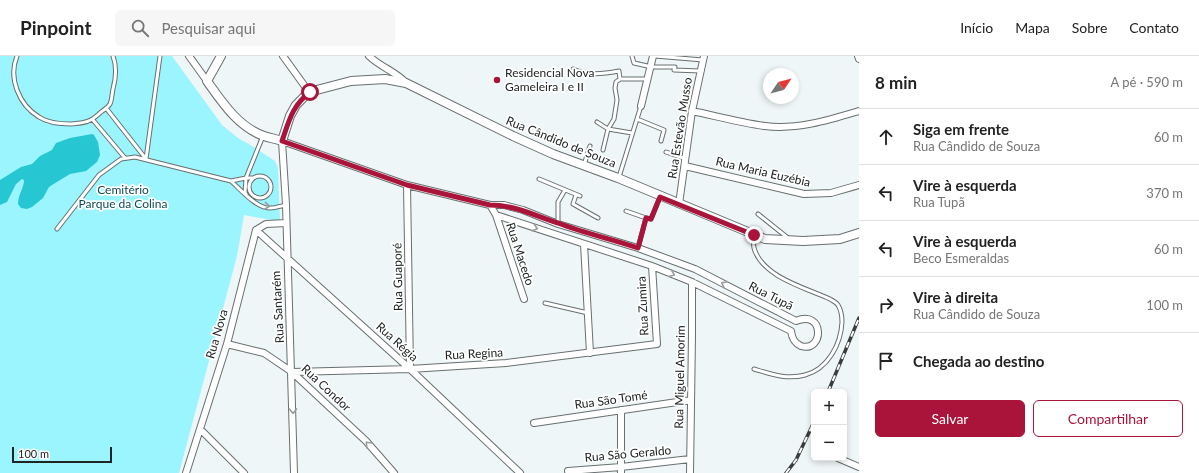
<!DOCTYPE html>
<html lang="pt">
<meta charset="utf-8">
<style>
:root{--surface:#fff;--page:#f6f6f6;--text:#222;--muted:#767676;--line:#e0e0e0;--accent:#aa143b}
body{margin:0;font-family:Lato,sans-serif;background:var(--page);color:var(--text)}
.controls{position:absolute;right:12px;bottom:12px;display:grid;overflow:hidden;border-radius:6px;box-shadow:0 2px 6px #0003}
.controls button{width:36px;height:36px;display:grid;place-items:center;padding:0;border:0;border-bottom:1px solid var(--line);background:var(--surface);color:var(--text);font:20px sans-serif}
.compass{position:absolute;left:763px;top:12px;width:36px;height:36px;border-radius:50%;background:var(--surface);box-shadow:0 2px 6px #0003;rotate:55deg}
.scale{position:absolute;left:12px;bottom:10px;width:100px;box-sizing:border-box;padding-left:4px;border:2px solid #212424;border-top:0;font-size:11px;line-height:14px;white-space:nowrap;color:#212424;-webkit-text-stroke:3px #fff;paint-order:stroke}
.stop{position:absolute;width:12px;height:12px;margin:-9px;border:3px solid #aa143b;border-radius:50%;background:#fff}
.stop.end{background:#aa143b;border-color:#fff;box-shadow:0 1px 4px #0008}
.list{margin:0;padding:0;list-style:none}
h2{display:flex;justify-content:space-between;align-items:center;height:52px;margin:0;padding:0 16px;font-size:17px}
h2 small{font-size:13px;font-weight:400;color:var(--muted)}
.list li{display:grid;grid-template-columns:26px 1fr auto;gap:12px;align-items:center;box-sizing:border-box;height:56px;padding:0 16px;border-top:1px solid var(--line)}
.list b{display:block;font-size:15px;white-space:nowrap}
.list p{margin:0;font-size:13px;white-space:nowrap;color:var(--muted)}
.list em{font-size:13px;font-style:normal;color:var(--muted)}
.actions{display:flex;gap:8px;padding:12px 16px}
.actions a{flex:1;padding:9px 0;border:1px solid var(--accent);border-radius:6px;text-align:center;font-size:14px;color:var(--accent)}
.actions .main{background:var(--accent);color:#fff}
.icon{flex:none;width:22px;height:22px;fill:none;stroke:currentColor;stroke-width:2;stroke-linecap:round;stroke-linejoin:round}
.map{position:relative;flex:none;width:859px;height:417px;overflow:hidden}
header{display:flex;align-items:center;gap:24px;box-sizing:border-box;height:56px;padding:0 20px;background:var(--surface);border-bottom:1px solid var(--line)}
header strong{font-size:19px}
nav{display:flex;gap:22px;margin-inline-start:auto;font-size:14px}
.search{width:280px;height:36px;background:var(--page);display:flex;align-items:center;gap:10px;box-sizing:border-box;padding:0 14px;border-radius:6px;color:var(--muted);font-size:15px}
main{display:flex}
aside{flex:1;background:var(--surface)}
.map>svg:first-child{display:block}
</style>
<header>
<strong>Pinpoint</strong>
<div class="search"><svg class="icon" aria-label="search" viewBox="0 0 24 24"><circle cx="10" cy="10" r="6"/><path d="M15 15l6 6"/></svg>Pesquisar aqui</div>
<nav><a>Início</a><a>Mapa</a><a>Sobre</a><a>Contato</a></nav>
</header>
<main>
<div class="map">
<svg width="859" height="417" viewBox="0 0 859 417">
<rect width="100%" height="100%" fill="#eff6f7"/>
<!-- green -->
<path fill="#9af5fe" d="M 0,0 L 172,0 L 222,69 L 238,82 L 252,90 L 275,105 L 278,112 L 280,164 L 277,165 L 244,159 L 237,200 L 179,417 L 0,417 Z"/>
<!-- water -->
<path fill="#26c6d3" d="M 92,78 L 94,79 L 98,86 L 100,99 L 97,106 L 86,115 L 70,118 L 52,129 L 49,131 L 43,142 L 32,151 L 27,153 L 21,152 L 18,148 C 18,139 24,132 24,124 L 22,123 L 16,128 L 7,146 L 0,149 L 0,124 L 21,111 L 32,108 L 40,100 L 52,94 L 56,87 L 70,82 Z"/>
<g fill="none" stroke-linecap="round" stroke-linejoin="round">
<defs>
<path id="service" d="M 17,0 C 8,22 19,49 39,61 C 48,67 60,68 71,68 C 85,67 91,66 101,56 C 104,54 108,51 110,48 C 112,44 112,37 113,33 C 116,22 117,11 113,0
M 632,0 L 634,7 L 652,11 L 675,11 L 674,14 L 700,15
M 655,0 L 703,4
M 573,13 C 588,20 603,18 619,15 L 620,23
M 106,52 L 146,103
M 637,63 L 664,74 L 661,85
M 93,64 L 125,102
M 597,66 L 608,73 L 632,77
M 603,94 L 608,73 L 614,63 L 617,44 L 615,32 L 616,26 L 620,23 L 647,23
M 666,96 L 686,103
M 146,103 L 160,0
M 584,109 L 590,90
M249 131a11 11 0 1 1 22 0a11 11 0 1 1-22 0Z
M 619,121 L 641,50
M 253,122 L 246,122 L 231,125 C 240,133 257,153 270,152 C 275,152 281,150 286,149
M 539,123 L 580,140
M 246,138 L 245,137 L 246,122 L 263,80
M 576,139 L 573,148 L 598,162
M 626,155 L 646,162
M 758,158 L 788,182
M 558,168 L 558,146 L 565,134
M 57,173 L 99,119 L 121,103 L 135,101 L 231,125
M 753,179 C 754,183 753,188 754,192 C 762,221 806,232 830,243 C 833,245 836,246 838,249 C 841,254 842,261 842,266 C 841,288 828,313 805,319 C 787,324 771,318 754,313
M 638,192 L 646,162 L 651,163 L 660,141
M 545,247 L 588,257"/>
<path id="minor" d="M 189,0 L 207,25
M 283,0 L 309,36
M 369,0 C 380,11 397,16 406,27
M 858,0 L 859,3
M 641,50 L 653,0
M 692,55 C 716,60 741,67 765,70 C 797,74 829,64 859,55
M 685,110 L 804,138 L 831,137 L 859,129
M 407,129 L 410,313
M 679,148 L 692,55 L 704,0
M 496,159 L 524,243
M 256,174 L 410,313 L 520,417
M 584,188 L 590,297
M 227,288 L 264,297 L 292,316 L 366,385 L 394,417
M 292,316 L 410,313 L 506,307 L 657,288 L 652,210
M 534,367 L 691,344
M 200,373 L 244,417
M 838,402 L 859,411
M 568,415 L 621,411 L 690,403
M 186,417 L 227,288 L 256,174 L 266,168 L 286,167
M 294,417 L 286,149 L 282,85 L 407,129 L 490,149 L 504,149 L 523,154 L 558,168 L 638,192 L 695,213 L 796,265 C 825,253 824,297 801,290 C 794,287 792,282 791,275 L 692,226 L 652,210 L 496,159 L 490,149
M 621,417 L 621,354
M 690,417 L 692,280 L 692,226"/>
<path id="tertiary" d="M 221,0 L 207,25 C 222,46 238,71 264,80 C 270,82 276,83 282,85 L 290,60 L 296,49 L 309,36 L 351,25 L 385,23 L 406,27 L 513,80 L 553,98 L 618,122 L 765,183 L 803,185 L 840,183 L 859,177"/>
</defs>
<!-- service casing -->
<use href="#service" stroke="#686f6f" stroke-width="5"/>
<!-- minor casing -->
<use href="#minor" stroke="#686f6f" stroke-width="8"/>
<!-- tertiary casing -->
<use href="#tertiary" stroke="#686f6f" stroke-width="10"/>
<!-- service -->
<use href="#service" stroke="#fff" stroke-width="3"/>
<!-- minor -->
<use href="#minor" stroke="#fff" stroke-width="6"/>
<!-- tertiary -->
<use href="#tertiary" stroke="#fff" stroke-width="8"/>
<defs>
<path id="rail" d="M 828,336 L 859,262
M 786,417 L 796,404 L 814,366"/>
</defs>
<!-- rail casing -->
<use href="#rail" stroke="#3a3d3d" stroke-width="3.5"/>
<!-- rail -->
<use href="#rail" stroke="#fff" stroke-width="2" stroke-dasharray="6" stroke-linecap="butt"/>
</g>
<!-- one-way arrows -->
<defs><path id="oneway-chevron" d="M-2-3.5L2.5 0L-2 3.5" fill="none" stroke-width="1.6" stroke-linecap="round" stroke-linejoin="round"/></defs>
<g stroke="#9b9c9c">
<use href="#oneway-chevron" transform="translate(267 150) rotate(6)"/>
<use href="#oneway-chevron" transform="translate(535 172) rotate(18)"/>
<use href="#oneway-chevron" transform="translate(672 218) rotate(22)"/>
<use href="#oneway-chevron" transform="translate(724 228) rotate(-153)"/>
<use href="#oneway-chevron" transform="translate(293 355) rotate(89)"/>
<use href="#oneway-chevron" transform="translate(368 388) rotate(-133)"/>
</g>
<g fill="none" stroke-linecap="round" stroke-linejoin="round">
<!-- route -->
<path stroke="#aa143b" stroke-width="5" d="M 310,36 C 292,50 289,65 282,85 L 407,129 L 490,149 C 515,149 535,160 558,167 C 584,177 611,183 638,192 L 646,162 L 651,163 L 660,141 L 754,179"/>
</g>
<!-- markers -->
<circle fill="#aa143b" stroke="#fff" stroke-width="1.5" cx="497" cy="24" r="4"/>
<g text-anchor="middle" stroke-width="3.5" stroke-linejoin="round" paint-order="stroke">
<!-- poi labels -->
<g font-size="12" fill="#212424" stroke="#fff" text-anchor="start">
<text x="505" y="21">Residencial Nova<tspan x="505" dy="14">Gameleira I e II</tspan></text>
</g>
<!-- street labels -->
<g font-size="12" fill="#212424" stroke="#fff">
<text transform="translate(680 72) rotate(-81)" y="4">Rua Estevão Musso</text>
<text transform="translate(561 86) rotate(22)" y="4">Rua Cândido de Souza</text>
<text transform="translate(763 116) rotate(13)" y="4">Rua Maria Euzébia</text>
<text transform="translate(520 198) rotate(72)" y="4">Rua Macedo</text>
<text transform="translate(398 221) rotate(-91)" y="4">Rua Guaporé</text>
<text transform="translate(771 240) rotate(27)" y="4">Rua Tupã</text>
<text transform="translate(643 250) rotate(-93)" y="4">Rua Zumira</text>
<text transform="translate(278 251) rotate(-93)" y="4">Rua Santarém</text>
<text transform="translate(217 278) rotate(-74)" y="4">Rua Nova</text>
<text transform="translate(397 286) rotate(42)" y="4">Rua Régia</text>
<text transform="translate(474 298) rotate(-3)" y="4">Rua Regina</text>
<text transform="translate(680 321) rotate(-89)" y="4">Rua Miguel Amorim</text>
<text transform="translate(326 332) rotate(43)" y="4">Rua Condor</text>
<text transform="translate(611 344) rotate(-8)" y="4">Rua São Tomé</text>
<text transform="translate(628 398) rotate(-5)" y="4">Rua São Geraldo</text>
</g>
<!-- park labels -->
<g font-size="12" fill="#0d4d53" stroke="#fff">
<text x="123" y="138">Cemitério<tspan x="123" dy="14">Parque da Colina</tspan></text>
</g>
</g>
</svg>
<div class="controls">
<button>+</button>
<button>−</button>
</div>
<svg class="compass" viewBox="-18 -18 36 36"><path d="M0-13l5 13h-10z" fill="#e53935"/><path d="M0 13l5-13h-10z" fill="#767676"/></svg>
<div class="scale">100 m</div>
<div class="stop" style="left:310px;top:36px"></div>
<div class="stop end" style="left:754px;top:179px"></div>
</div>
<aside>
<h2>8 min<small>A pé · 590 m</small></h2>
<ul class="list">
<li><svg class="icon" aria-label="ahead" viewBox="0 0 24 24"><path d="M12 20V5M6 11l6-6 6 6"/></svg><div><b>Siga em frente</b><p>Rua Cândido de Souza</p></div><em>60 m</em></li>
<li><svg class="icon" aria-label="left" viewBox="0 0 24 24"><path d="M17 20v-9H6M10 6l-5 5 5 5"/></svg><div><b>Vire à esquerda</b><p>Rua Tupã</p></div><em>370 m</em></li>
<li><svg class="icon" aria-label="left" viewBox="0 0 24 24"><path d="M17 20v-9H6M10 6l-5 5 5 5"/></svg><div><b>Vire à esquerda</b><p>Beco Esmeraldas</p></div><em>60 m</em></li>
<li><svg class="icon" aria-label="right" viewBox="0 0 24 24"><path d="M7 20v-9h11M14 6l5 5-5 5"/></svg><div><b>Vire à direita</b><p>Rua Cândido de Souza</p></div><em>100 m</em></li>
<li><svg class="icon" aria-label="arrive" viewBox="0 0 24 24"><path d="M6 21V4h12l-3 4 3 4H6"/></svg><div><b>Chegada ao destino</b></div></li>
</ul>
<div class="actions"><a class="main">Salvar</a><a>Compartilhar</a></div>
</aside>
</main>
